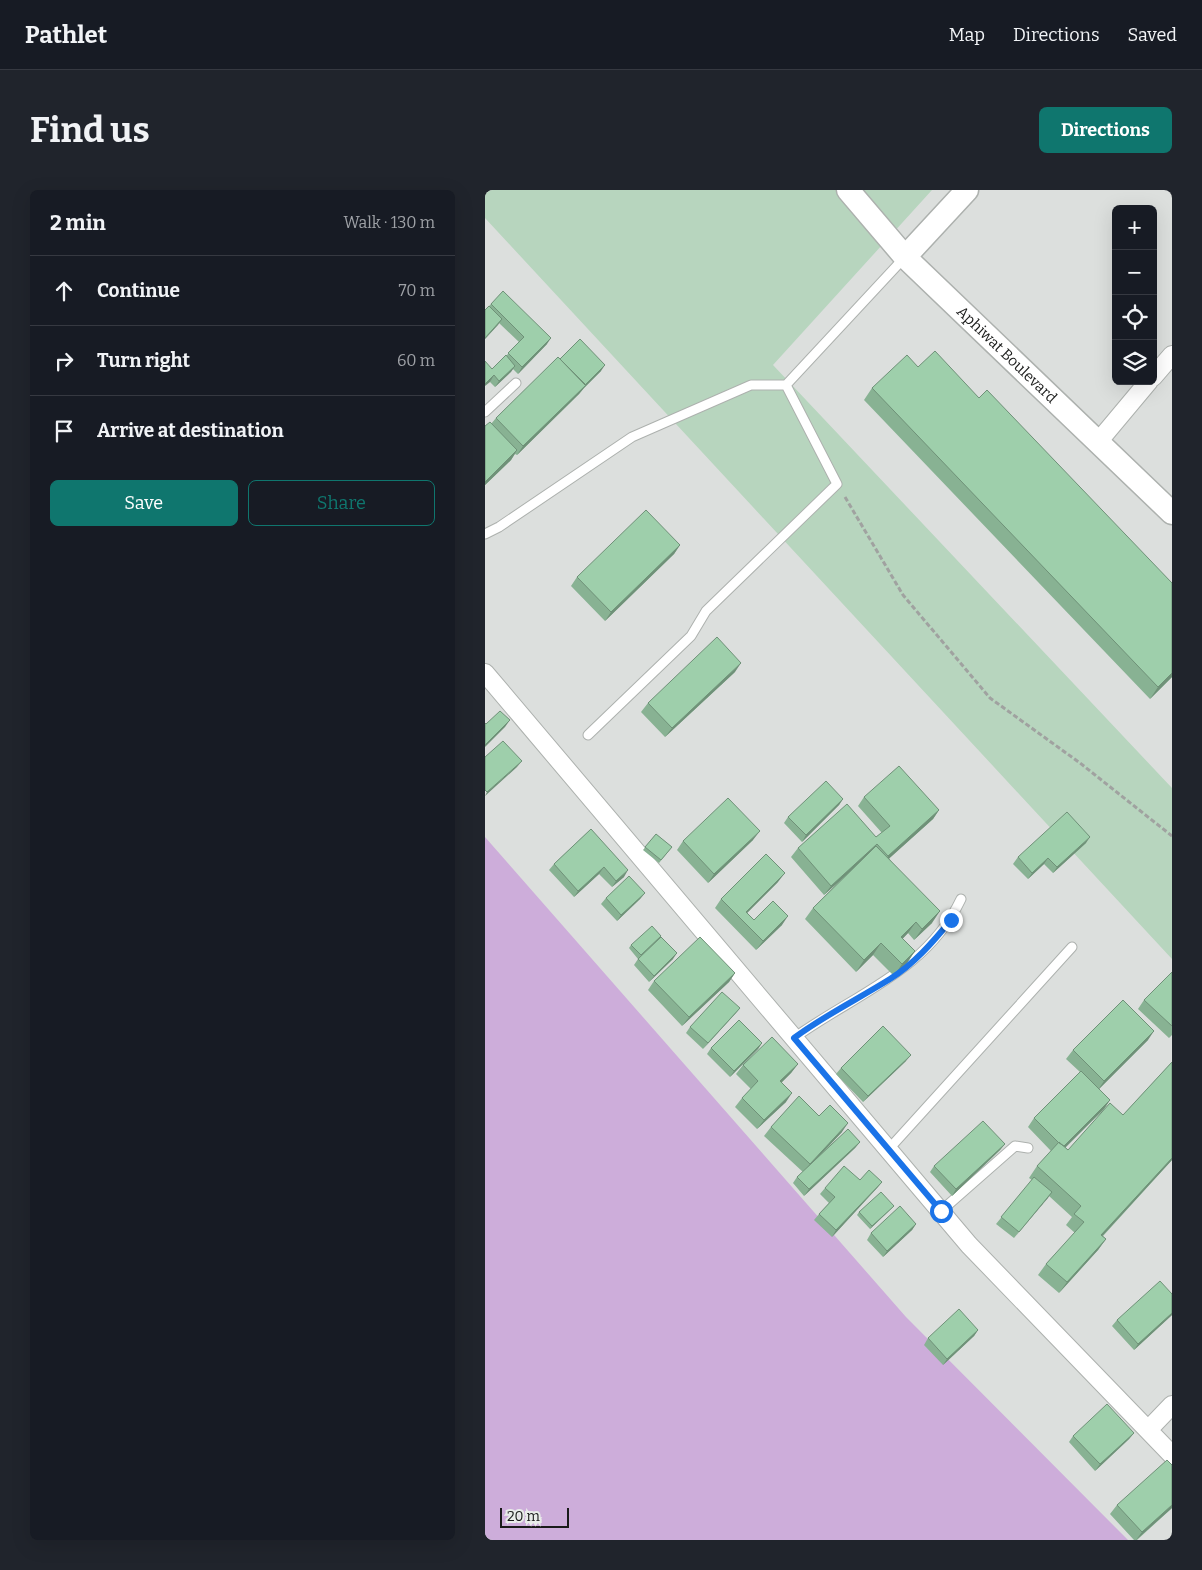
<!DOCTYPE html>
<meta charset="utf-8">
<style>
:root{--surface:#171b24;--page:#20242c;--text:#f1f3f6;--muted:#9ea1a6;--line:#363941;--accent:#0f766e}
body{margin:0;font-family:Bitter,serif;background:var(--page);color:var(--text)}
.controls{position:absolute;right:15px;top:15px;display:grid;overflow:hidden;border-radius:8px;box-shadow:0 5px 20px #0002}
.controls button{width:45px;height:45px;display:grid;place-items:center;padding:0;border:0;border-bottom:1px solid var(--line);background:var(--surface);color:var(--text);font:25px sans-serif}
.scale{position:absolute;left:15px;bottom:12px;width:69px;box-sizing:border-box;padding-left:5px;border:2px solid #1a1b1a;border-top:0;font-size:14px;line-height:18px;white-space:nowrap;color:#1a1b1a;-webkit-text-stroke:4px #e9edea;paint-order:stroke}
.stop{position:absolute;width:15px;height:15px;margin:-11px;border:4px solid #1a73e8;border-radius:50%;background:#fff}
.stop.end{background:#1a73e8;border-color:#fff;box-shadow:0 1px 5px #0008}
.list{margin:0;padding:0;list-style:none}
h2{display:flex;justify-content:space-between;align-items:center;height:65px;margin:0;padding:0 20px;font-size:21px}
h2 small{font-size:16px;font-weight:400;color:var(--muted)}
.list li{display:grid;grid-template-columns:32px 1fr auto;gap:15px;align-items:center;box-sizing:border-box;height:70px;padding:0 20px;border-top:1px solid var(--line)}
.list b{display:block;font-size:19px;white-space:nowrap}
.list em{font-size:16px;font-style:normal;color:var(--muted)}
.actions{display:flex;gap:10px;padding:15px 20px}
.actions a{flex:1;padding:11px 0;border:1px solid var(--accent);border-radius:8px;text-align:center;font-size:18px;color:var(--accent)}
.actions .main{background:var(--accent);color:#fff}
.icon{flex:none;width:28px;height:28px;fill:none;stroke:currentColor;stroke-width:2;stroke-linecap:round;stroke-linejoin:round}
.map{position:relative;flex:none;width:687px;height:1350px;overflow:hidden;border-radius:8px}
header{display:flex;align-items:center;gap:30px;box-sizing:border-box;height:70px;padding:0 25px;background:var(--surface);border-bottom:1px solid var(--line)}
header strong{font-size:24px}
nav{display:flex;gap:28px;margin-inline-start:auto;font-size:18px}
.intro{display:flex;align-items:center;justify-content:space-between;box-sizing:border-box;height:120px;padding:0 30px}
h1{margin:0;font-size:35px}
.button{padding:12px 22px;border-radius:8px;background:var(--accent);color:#fff;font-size:18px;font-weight:700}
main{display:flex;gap:30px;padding:0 30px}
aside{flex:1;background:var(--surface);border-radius:8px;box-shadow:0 5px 20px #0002}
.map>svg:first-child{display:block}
</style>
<header>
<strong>Pathlet</strong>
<nav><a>Map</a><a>Directions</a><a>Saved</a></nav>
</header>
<div class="intro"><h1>Find us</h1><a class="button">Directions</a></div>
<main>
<aside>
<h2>2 min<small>Walk · 130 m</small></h2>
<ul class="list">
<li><svg class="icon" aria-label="ahead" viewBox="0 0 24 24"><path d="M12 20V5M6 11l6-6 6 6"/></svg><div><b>Continue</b></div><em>70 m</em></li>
<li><svg class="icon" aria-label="right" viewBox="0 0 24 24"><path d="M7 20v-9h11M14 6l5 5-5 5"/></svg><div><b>Turn right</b></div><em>60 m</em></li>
<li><svg class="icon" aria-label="arrive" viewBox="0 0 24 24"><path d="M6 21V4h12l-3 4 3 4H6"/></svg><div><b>Arrive at destination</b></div></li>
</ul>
<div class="actions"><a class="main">Save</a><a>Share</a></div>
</aside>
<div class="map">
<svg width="687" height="1350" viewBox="0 0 687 1350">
<rect width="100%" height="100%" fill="#dcdfdd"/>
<!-- green -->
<path fill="#b7d5be" d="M 0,0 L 447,0 L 288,175 L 687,598 L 687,769 L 0,28 Z"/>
<!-- water -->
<path fill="#cdadda" d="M 0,647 L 421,1127 L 643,1350 L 0,1350 Z"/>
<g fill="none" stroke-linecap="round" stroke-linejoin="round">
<defs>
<path id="service" d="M 0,222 L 31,193
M 0,344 L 14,337 L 147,247 L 266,195 L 301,195
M 103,545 L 206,446 L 221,421 L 352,294 L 301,195 L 420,67
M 309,848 C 370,804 442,781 476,709
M 403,960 L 587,757
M 456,1021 L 530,956 L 543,958"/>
<path id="minor" d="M 668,187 L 687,165
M 613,252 L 664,191
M 0,483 L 484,1055 L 687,1265
M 663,1240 L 687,1215"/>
<g id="tertiary">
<path id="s1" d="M 363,0 L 420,67 L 687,323"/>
<path d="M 420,67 L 482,0"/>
</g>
</defs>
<!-- service casing -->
<use href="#service" stroke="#adb1ae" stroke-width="11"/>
<!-- minor casing -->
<use href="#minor" stroke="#adb1ae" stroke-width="20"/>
<!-- tertiary casing -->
<use href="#tertiary" stroke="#adb1ae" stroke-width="25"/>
<!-- path -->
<path stroke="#a0a2a0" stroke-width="3" stroke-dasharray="5 2.5" stroke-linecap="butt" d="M 360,307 L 418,405 L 505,508 L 595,573 L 687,646"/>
<!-- service -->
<use href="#service" stroke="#fff" stroke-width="9"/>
<!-- minor -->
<use href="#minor" stroke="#fff" stroke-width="18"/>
<!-- tertiary -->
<use href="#tertiary" stroke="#fff" stroke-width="22"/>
</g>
<!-- wall -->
<path fill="#88b293" d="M 6,114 L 62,154 L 33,184 L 28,179 L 10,197 L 5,192 L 7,179 L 21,166 L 34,152 L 14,133 L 0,149 L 0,120 Z
M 75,169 L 116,181 L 99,198 L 94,204 L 32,265 L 30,264 L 26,270 L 0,295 L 0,236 L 6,234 L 11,228 Z
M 433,177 L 494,208 L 687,393 L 687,487 L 665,509 L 379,210 L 387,198 Z
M 195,355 L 189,364 L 120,431 L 86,396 L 92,387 Z
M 250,482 L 180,547 L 156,522 L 163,513 Z
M 379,607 L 454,620 L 448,629 L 404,668 L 447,733 L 429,750 L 423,743 L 417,749 L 430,761 L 422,773 L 409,786 L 388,765 L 371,782 L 320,729 L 328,718 L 361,685 L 339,705 L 306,667 L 313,658 L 391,647 L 397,643 L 373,616 Z
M 358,609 L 354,615 L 317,652 L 299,633 L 303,627 Z
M 106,639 L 139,687 L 127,697 L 114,684 L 89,707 L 64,680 L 69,674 Z
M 171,644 L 187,657 L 174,673 L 158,660 Z
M 268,650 L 223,693 L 192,660 L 198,651 Z
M 601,653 L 568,683 L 559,674 L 543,689 L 528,674 L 533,667 Z
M 293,692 L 262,723 L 269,730 L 297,735 L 271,760 L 230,718 L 236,709 Z
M 160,703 L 155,709 L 132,731 L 116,714 L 121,708 Z
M 175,748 L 188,769 L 164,792 L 149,775 L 153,769 L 144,758 L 146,755 Z
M 687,782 L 687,845 L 684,848 L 653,819 L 659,810 Z
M 250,783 L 244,792 L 197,836 L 163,800 L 169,791 Z
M 255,818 L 250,824 L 218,859 L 201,843 L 205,837 Z
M 663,850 L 614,899 L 625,910 L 619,919 L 580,957 L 583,960 L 638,925 L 687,872 L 687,970 L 618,1046 L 621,1049 L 613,1060 L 574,1103 L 553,1085 L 561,1074 L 590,1043 L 581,1035 L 587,1027 L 564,1006 L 529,1048 L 511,1034 L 547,990 L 544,988 L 552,976 L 566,961 L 543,937 L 549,928 L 595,882 L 581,869 L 588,860 Z
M 277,853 L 273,859 L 245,887 L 222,864 L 226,858 Z
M 421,871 L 378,912 L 351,884 L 356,878 Z
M 313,874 L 306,883 L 297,892 L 301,912 L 272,939 L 250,917 L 257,908 L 266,899 L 251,884 L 258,875 Z
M 334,926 L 357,942 L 333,968 L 375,952 L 370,958 L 319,1006 L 308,993 L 312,987 L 318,982 L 279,946 L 286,937 Z
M 520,954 L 515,960 L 467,1006 L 445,982 L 449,976 Z
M 375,990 L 397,992 L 392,998 L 347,1047 L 329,1030 L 334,1024 L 344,1013 L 335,1004 L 340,998 Z
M 409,1016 L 406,1019 L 385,1039 L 372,1025 L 374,1022 Z
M 431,1034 L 427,1040 L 398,1067 L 382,1050 L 386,1043 Z
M 687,1125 L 649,1160 L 627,1136 L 632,1130 Z
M 493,1140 L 489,1146 L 458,1175 L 439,1155 L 443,1148 Z
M 649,1243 L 644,1249 L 610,1281 L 584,1252 L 588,1246 Z
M 687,1275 L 687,1318 L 652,1350 L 649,1350 L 625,1324 L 632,1315 Z"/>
<!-- shaded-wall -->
<path fill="#6f9178" d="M 17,129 L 13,135 L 0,149 L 0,148 Z
M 66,148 L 62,154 L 33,184 L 37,177 Z
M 120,175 L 116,181 L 99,198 L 94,204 L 32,265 L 38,256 Z
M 30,176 L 26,182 L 10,197 L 14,191 Z
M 9,185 L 5,192 L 0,196 L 0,194 Z
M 32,260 L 26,270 L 0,295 L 0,292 Z
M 195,355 L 189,364 L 120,431 L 126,422 Z
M 256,473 L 250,482 L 180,547 L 187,538 Z
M 687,483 L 687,487 L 665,509 L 673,497 Z
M 25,530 L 20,537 L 0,557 L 0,555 Z
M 37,571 L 32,577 L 0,606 L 2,602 Z
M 358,609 L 354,615 L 317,652 L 321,645 Z
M 454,620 L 448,629 L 397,675 L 403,666 Z
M 275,641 L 268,650 L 223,693 L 229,684 Z
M 605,647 L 601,653 L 568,683 L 572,677 Z
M 392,654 L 386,663 L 339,705 L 346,696 Z
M 563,668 L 559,674 L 543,689 L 547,683 Z
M 119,677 L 114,684 L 89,707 L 93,701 Z
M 143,680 L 139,687 L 127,697 L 131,691 Z
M 300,683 L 293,692 L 256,729 L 261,722 Z
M 160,703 L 155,709 L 132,731 L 136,725 Z
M 455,721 L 447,733 L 429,750 L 437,739 Z
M 303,726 L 297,735 L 271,760 L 278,751 Z
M 431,732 L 423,743 L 408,759 L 416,747 Z
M 396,753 L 388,765 L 371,782 L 379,770 Z
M 430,761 L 422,773 L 409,786 L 417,774 Z
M 192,763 L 188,769 L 164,792 L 169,786 Z
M 250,783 L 244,792 L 197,836 L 204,827 Z
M 255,818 L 250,824 L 218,859 L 223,853 Z
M 669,841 L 663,850 L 613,900 L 619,891 Z
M 277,853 L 273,859 L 245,887 L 249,881 Z
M 426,865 L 421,871 L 378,912 L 383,906 Z
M 313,874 L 306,883 L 289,900 L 295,891 Z
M 307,903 L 301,912 L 272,939 L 279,930 Z
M 625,910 L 619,919 L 572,966 L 578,957 Z
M 363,933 L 357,942 L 318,983 L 325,974 Z
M 375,952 L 370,958 L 319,1006 L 324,999 Z
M 520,954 L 515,960 L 467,1006 L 471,999 Z
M 687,968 L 687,970 L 608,1056 L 616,1045 Z
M 397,992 L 392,998 L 347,1047 L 351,1040 Z
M 567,1002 L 563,1008 L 529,1048 L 534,1042 Z
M 409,1016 L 406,1019 L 385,1039 L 387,1036 Z
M 431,1034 L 427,1040 L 398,1067 L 402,1061 Z
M 621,1049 L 613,1060 L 574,1103 L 582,1092 Z
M 687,1123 L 687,1125 L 649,1160 L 653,1154 Z
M 493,1140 L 489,1146 L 458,1175 L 462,1169 Z
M 649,1243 L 644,1249 L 610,1281 L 615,1274 Z
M 687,1315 L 687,1318 L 651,1350 L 657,1342 Z"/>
<!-- building -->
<path fill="#9ecfab" stroke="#6f9178" d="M 18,101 L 66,148 L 37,177 L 23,163 L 39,147 L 6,114 Z
M 4,116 L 17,129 L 0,148 L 0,120 Z
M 95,149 L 120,175 L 100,195 L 75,169 Z
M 450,161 L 494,208 L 502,200 L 687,393 L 687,483 L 673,497 L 387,198 L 422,165 L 433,177 Z
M 21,165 L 30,176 L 14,191 L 9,185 L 0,194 L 0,171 L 7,179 Z
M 73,167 L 101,195 L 38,256 L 11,228 Z
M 5,232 L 32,260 L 0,292 L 0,236 Z
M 161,320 L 195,355 L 126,422 L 92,387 Z
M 232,447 L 256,473 L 187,538 L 163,513 Z
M 15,521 L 25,530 L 0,555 L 0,533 L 1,534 Z
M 18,551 L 37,571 L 2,602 L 0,600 L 0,567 Z
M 414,576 L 454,620 L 403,666 L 392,654 L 346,696 L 313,658 L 362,614 L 391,647 L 405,636 L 379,607 Z
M 341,591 L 358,609 L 321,645 L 303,627 Z
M 243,608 L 275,641 L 229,684 L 198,651 Z
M 582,622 L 605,647 L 572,677 L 563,668 L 547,683 L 533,667 Z
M 106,639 L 143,680 L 131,691 L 119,677 L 93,701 L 69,674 Z
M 171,644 L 187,657 L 176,670 L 160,657 Z
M 391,656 L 455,721 L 437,739 L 431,732 L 416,747 L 430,761 L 417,774 L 396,753 L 379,770 L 328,718 Z
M 281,664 L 300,683 L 261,722 L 269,730 L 288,711 L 303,726 L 278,751 L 236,709 Z
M 144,686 L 160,703 L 136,725 L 121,708 Z
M 167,736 L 176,746 L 156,765 L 146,755 Z
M 176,747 L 192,763 L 169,786 L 153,769 Z
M 215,747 L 250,783 L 204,827 L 169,791 Z
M 687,782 L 687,836 L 659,810 Z
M 237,802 L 255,818 L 223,853 L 205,837 Z
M 638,810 L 669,841 L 619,891 L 588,860 Z
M 254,830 L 277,853 L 249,881 L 226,858 Z
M 398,836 L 426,865 L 383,906 L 356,878 Z
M 287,847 L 313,874 L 295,891 L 307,903 L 279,930 L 257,908 L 273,891 L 258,875 Z
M 687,872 L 687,968 L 616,1045 L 621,1049 L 582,1092 L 561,1074 L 599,1032 L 589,1024 L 596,1016 L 552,976 L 574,952 L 583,960 L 625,913 L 638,925 Z
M 596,881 L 625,910 L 579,956 L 574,953 L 549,928 Z
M 314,906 L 334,926 L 345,915 L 363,933 L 325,974 L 286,937 Z
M 498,931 L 520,954 L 471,999 L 449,976 Z
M 363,939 L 375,952 L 324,999 L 312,987 Z
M 359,976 L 375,990 L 384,980 L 397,992 L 351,1040 L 334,1024 L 350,1007 L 340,998 Z
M 549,987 L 567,1002 L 534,1042 L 516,1027 Z
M 396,1002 L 409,1016 L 387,1036 L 374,1022 Z
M 415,1016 L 431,1034 L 402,1061 L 386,1043 Z
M 675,1091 L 687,1104 L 687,1123 L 653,1154 L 632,1130 Z
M 474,1119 L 493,1140 L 462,1169 L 443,1148 Z
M 622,1214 L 649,1243 L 615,1274 L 588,1246 Z
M 682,1270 L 687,1275 L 687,1315 L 657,1342 L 632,1315 Z"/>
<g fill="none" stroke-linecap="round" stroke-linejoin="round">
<!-- route -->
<path stroke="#1a73e8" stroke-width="6" d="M 456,1021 L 309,848 C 340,825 373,809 405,789 C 429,774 448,752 466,730"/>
</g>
<g text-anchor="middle" stroke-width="4" stroke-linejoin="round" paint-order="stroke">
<!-- street labels -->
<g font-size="15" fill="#1a1b1a" stroke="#e9edea">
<text dy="5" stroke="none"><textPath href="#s1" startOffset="229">Aphiwat Boulevard</textPath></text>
</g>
</g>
</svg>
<div class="controls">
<button>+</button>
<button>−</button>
<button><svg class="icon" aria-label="locate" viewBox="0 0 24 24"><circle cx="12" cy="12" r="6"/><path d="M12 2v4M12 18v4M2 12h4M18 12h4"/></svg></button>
<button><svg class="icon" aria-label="layers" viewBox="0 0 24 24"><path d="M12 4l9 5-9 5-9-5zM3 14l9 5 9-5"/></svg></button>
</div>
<div class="scale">20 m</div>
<div class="stop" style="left:456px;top:1021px"></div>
<div class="stop end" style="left:466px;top:730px"></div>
</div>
</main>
